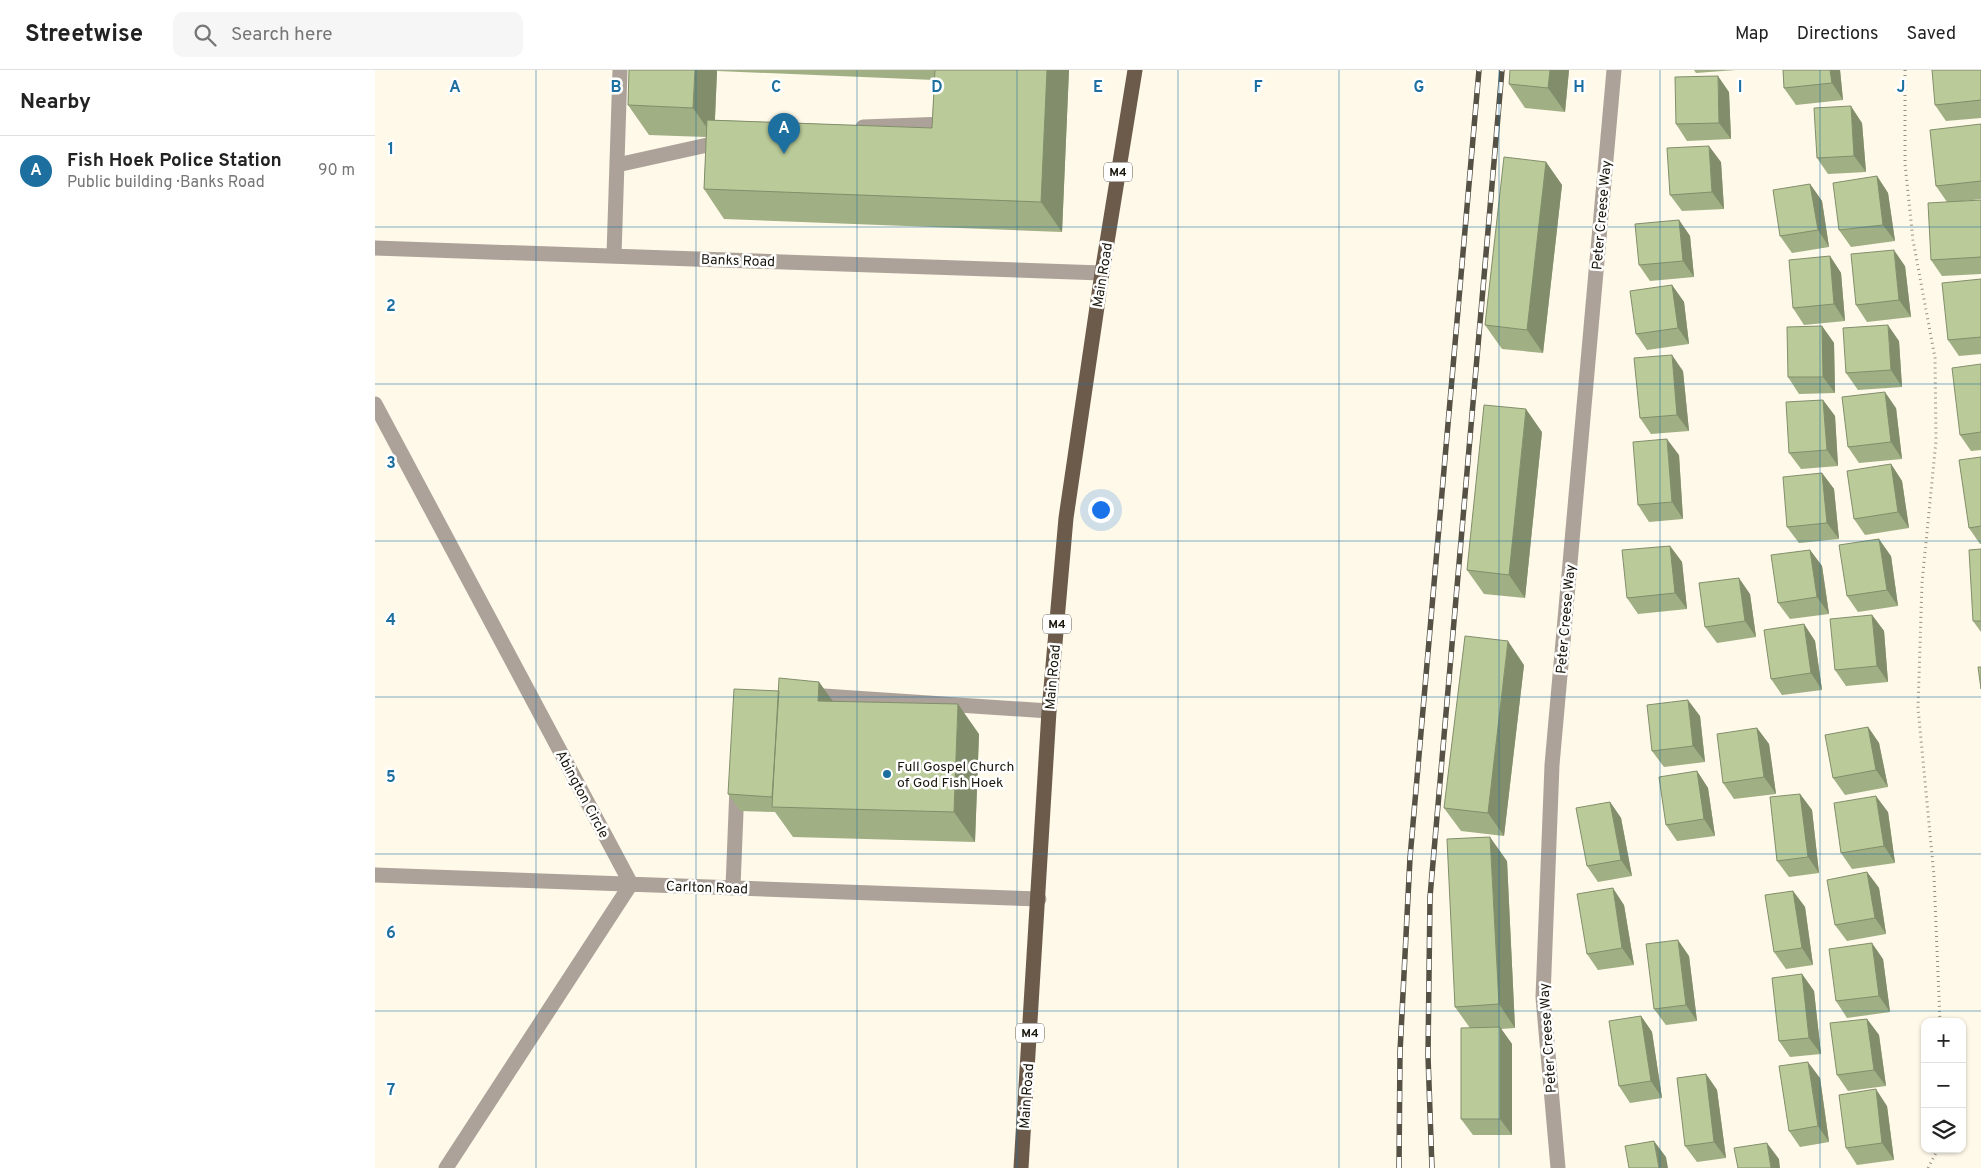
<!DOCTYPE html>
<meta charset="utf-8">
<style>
:root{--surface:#fff;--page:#f6f6f6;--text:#222;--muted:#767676;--line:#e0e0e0;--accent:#1d6fa0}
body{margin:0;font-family:Overpass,sans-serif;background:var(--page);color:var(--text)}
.controls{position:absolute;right:15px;bottom:15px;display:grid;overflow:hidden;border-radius:10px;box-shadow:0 1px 4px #0004}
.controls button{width:45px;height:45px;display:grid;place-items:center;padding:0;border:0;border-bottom:1px solid var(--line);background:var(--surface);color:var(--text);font:25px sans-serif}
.you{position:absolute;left:725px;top:439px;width:18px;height:18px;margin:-12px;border:4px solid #fff;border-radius:50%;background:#1a73e8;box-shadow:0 0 0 8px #1a73e833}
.badge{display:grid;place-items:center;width:32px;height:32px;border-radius:50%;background:var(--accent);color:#fff;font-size:16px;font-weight:700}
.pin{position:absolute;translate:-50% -41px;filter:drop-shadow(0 1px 2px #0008)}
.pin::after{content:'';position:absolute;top:26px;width:18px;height:15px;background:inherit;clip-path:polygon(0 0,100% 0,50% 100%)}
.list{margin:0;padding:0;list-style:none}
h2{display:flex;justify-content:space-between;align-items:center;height:65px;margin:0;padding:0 20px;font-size:21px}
h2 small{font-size:16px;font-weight:400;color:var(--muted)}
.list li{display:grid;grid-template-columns:32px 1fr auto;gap:15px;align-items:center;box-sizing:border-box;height:70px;padding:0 20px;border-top:1px solid var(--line)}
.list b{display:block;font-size:19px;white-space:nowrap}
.list p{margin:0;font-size:16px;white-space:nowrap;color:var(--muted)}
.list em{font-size:16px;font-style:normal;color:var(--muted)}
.icon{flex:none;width:28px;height:28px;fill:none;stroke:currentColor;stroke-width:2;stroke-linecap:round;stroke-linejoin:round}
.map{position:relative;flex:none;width:1606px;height:1098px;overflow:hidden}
header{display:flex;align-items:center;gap:30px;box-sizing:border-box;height:70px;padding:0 25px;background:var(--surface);border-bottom:1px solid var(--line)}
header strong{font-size:24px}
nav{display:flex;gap:28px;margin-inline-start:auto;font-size:18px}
.search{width:350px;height:45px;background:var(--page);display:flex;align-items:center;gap:12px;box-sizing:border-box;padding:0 18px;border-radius:10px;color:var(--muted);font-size:19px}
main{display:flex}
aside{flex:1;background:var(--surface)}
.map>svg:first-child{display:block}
</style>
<header>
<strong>Streetwise</strong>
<div class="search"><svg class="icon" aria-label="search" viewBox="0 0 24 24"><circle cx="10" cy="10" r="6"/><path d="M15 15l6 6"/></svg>Search here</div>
<nav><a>Map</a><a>Directions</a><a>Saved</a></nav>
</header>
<main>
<aside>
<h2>Nearby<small></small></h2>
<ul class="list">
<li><span class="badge">A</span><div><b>Fish Hoek Police Station</b><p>Public building · Banks Road</p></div><em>90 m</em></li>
</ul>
</aside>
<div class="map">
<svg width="1606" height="1098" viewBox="0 0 1606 1098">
<rect width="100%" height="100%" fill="#fef9e8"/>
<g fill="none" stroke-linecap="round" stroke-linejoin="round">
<!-- path -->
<path stroke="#949083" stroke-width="3" stroke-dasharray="1 4" stroke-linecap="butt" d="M 1530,0 L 1530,94 L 1538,170 L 1560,288 L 1561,371 L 1547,513 L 1543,638 L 1559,806 L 1565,952
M 1553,1098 L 1563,1079"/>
<!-- minor -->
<path stroke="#aca299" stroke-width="15" d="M 488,57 L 571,54
M 242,95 L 337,74 L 349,68
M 0,178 L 727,203
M 239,185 L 245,0
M 0,334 L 256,814
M 434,625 L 674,641
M 0,805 L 664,829
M 358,817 L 362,717
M 71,1098 L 256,814
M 1183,1098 L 1168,927 L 1177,695 L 1239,0"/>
<!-- major -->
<path stroke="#6c5b4b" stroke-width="15" d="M 646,1098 L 674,641 L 691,448 L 727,203 L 760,0"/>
<defs>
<path id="rail" d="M 1024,1098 L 1025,982 L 1035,788 L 1104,0
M 1057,1098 L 1053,986 L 1055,827 L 1127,0"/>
</defs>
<!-- rail casing -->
<use href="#rail" stroke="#555145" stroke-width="5.5"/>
<!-- rail -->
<use href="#rail" stroke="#fff" stroke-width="4" stroke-dasharray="11" stroke-linecap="butt"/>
</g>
<!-- wall -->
<path fill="#a0af84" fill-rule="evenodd" d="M 254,0 L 694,0 L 687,162 L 349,149 L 329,119 L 331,67 L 274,65 L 253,35 ZM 342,1 L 559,10 L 557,58 L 340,50 Z
M 1194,0 L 1190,42 L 1150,38 L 1134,14 Z
M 1319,0 L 1361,0 L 1321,3 Z
M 1408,0 L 1465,0 L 1468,30 L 1421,35 L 1409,18 Z
M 1606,0 L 1606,48 L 1571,51 L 1560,35 Z
M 1354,22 L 1356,69 L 1312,71 L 1301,54 Z
M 1487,53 L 1491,102 L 1453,104 L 1442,88 Z
M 1606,54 L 1606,129 L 1580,132 L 1606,130 L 1606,204 L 1567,206 L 1556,190 L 1572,132 L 1561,116 Z
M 1171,92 L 1187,115 L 1168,283 L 1127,279 L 1110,255 Z
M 1346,92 L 1349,139 L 1307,141 L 1295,125 Z
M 1502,106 L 1513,123 L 1520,171 L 1476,177 L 1464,160 Z
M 1435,114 L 1447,131 L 1454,177 L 1417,183 L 1405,166 Z
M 1304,150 L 1315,166 L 1319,207 L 1275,211 L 1264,195 Z
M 1455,186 L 1466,203 L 1470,251 L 1429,255 L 1418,238 Z
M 1530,196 L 1536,247 L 1492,252 L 1481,235 Z
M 1606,209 L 1606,284 L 1584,286 L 1573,270 Z
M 1297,215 L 1309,232 L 1314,274 L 1272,280 L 1261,264 Z
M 1447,256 L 1459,273 L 1460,323 L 1424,324 L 1413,307 Z
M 1524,271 L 1527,317 L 1483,320 L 1471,303 Z
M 1606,294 L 1606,380 L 1596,381 L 1585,365 Z
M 1308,301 L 1314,361 L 1276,364 L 1265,348 Z
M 1448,330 L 1460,346 L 1463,396 L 1426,399 L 1414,383 Z
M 1521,338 L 1527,389 L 1484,393 L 1473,377 Z
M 1167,362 L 1150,528 L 1109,524 L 1092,500 Z
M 1304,385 L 1308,449 L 1274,452 L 1263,435 Z
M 1606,387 L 1606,474 L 1605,474 L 1594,458 Z
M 1516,394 L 1527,411 L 1534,458 L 1490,465 L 1479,449 Z
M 1447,403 L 1459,419 L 1464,469 L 1424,473 L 1412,457 Z
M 1295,476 L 1307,492 L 1312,539 L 1263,544 L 1252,528 Z
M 1606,479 L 1606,562 L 1598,551 Z
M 1435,480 L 1447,496 L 1454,544 L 1415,549 L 1403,533 Z
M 1516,486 L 1523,536 L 1483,542 L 1472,526 Z
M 1375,524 L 1381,567 L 1342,573 L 1330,557 Z
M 1497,545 L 1509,561 L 1513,612 L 1471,616 L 1460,600 Z
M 1429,554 L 1440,571 L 1447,620 L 1407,625 L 1396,609 Z
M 1149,595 L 1129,766 L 1086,761 L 1069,738 Z
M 444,612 L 457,631 L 604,664 L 600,772 L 418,767 L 400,742 L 365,741 L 353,724 L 404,621 Z
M 1325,646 L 1330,692 L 1289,697 L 1277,681 Z
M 1493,657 L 1504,673 L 1513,717 L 1470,725 L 1458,708 Z
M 1382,658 L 1394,674 L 1401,724 L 1359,729 L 1348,713 Z
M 1322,701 L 1333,718 L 1340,766 L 1302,771 L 1291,755 Z
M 1425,724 L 1437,740 L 1444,803 L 1414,807 L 1402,791 Z
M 1235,732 L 1246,748 L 1257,806 L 1223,812 L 1212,796 Z
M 1513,742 L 1520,793 L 1477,799 L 1466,783 Z
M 1132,791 L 1140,958 L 1126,959 L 1137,974 L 1137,1065 L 1098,1065 L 1086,1049 L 1095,958 L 1080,937 Z
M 1492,802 L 1504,818 L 1511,864 L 1472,871 L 1460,855 Z
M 1418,821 L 1430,837 L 1438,895 L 1411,899 L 1399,882 Z
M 1249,835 L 1259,895 L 1223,900 L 1212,884 Z
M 1314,886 L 1322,951 L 1291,955 L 1279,939 Z
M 1508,889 L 1515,942 L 1472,948 L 1461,931 Z
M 1427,904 L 1439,921 L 1446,984 L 1415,987 L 1404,971 Z
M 1266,946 L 1277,962 L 1287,1028 L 1255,1033 L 1244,1016 Z
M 1492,949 L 1504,965 L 1511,1016 L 1473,1021 L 1462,1005 Z
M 1331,1004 L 1342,1020 L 1351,1088 L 1322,1092 L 1310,1076 Z
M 1445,1008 L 1454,1072 L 1425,1077 L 1414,1061 Z
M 1512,1036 L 1519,1090 L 1482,1095 L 1471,1078 Z"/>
<!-- shaded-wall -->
<path fill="#828e6b" d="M 320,0 L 341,0 L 342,1 L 339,68 L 318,38 Z
M 672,0 L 694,0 L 687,162 L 666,132 Z
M 1175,0 L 1194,0 L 1190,42 L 1173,18 Z
M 1455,0 L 1465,0 L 1468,30 L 1457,13 Z
M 1343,6 L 1354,22 L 1356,69 L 1344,53 Z
M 1476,36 L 1487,53 L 1491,102 L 1479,86 Z
M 1334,76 L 1346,92 L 1349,139 L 1337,122 Z
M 1171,92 L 1187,115 L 1168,283 L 1152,260 Z
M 1502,106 L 1513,123 L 1520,171 L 1508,155 Z
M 1435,114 L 1447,131 L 1454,177 L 1443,160 Z
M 1304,150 L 1315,166 L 1319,207 L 1308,191 Z
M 1519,180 L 1530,196 L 1536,247 L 1524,230 Z
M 1455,186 L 1466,203 L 1470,251 L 1459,234 Z
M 1297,215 L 1309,232 L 1314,274 L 1303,258 Z
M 1513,255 L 1524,271 L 1527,317 L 1516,300 Z
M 1447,256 L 1459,273 L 1460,323 L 1448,307 Z
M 1297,285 L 1308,301 L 1314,361 L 1302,345 Z
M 1510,322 L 1521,338 L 1527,389 L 1516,372 Z
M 1448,330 L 1460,346 L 1463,396 L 1452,380 Z
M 1151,339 L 1167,362 L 1150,528 L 1134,505 Z
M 1292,369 L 1304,385 L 1308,449 L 1297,432 Z
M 1516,394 L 1527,411 L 1534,458 L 1523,442 Z
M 1447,403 L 1459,419 L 1464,469 L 1452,453 Z
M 1504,469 L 1516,486 L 1523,536 L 1512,520 Z
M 1295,476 L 1307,492 L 1312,539 L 1300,523 Z
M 1435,480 L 1447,496 L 1454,544 L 1442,527 Z
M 1364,508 L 1375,524 L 1381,567 L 1370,551 Z
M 1497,545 L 1509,561 L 1513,612 L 1502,596 Z
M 1429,554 L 1440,571 L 1447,620 L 1436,603 Z
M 1133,571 L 1149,595 L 1129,766 L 1113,743 Z
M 444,612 L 465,641 L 443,631 Z
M 1313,630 L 1325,646 L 1330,692 L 1318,676 Z
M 583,634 L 604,664 L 600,772 L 579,742 Z
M 1493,657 L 1504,673 L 1513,717 L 1501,700 Z
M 1382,658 L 1394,674 L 1401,724 L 1389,707 Z
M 1322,701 L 1333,718 L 1340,766 L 1329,749 Z
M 1425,724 L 1437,740 L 1444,803 L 1433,787 Z
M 1501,726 L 1513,742 L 1520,793 L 1509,776 Z
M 1235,732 L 1246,748 L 1257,806 L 1246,790 Z
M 1115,767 L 1132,791 L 1140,958 L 1124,934 Z
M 1492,802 L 1504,818 L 1511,864 L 1500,848 Z
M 1238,818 L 1249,835 L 1259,895 L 1247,878 Z
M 1418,821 L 1430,837 L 1438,895 L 1427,878 Z
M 1303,870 L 1314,886 L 1322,951 L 1311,935 Z
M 1497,873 L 1508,889 L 1515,942 L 1504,926 Z
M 1427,904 L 1439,921 L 1446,984 L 1434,968 Z
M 1266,946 L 1277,962 L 1287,1028 L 1276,1011 Z
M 1492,949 L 1504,965 L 1511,1016 L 1499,1000 Z
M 1125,957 L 1137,974 L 1137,1065 L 1125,1049 Z
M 1433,992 L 1445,1008 L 1454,1072 L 1443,1056 Z
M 1331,1004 L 1342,1020 L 1351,1088 L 1339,1072 Z
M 1501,1019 L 1512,1036 L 1519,1090 L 1507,1073 Z
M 1279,1071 L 1291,1087 L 1293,1098 L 1284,1098 Z
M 1392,1073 L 1404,1089 L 1405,1098 L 1396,1098 Z"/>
<!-- building -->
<path fill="#bacb99" stroke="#828e6b" d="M 254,0 L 320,0 L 318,38 L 253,35 Z
M 560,0 L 672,0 L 666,132 L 329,119 L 332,50 L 557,58 Z
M 1135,0 L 1175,0 L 1173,18 L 1134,14 Z
M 1408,0 L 1455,0 L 1457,13 L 1409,18 Z
M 1557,0 L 1606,0 L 1606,30 L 1560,35 Z
M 1343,6 L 1344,53 L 1301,54 L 1300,7 Z
M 1476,36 L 1479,86 L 1442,88 L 1439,38 Z
M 1606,54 L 1606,111 L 1561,116 L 1555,60 Z
M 1334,76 L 1337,122 L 1295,125 L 1292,78 Z
M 1129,87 L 1171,92 L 1152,260 L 1110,255 Z
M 1502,106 L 1508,155 L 1464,160 L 1458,113 Z
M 1435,114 L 1443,160 L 1405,166 L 1398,120 Z
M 1606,130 L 1606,187 L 1556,190 L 1553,133 Z
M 1304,150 L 1308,191 L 1264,195 L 1260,154 Z
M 1519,180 L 1524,230 L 1481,235 L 1476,184 Z
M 1455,186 L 1459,234 L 1418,238 L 1414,190 Z
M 1606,209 L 1606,267 L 1573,270 L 1567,213 Z
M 1297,215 L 1303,258 L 1261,264 L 1255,221 Z
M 1513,255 L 1516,300 L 1471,303 L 1468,258 Z
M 1447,256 L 1448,307 L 1413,307 L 1412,257 Z
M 1297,285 L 1302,345 L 1265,348 L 1259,288 Z
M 1606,294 L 1606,362 L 1585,365 L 1577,298 Z
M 1510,322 L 1516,372 L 1473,377 L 1467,327 Z
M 1448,330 L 1452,380 L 1414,383 L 1411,332 Z
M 1109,335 L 1151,339 L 1134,505 L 1092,500 Z
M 1292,369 L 1297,432 L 1263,435 L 1258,372 Z
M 1606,387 L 1606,456 L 1594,458 L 1584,390 Z
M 1516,394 L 1523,442 L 1479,449 L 1472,401 Z
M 1447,403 L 1452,453 L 1412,457 L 1408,407 Z
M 1504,469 L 1512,520 L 1472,526 L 1464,475 Z
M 1295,476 L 1300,523 L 1252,528 L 1247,480 Z
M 1606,479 L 1606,551 L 1598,551 L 1594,480 Z
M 1435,480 L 1442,527 L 1403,533 L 1396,485 Z
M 1364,508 L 1370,551 L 1330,557 L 1324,513 Z
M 1497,545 L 1502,596 L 1460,600 L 1455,549 Z
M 1429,554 L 1436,603 L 1396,609 L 1389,560 Z
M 1090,566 L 1133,571 L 1113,743 L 1069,738 Z
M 1603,597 L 1606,597 L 1606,619 Z
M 404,608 L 444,612 L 443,631 L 583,634 L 579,742 L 397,737 Z
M 359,619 L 404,621 L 397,727 L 353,724 Z
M 1313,630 L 1318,676 L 1277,681 L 1272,635 Z
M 1493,657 L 1501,700 L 1458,708 L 1450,665 Z
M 1382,658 L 1389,707 L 1348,713 L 1342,664 Z
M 1322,701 L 1329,749 L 1291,755 L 1284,707 Z
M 1425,724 L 1433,787 L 1402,791 L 1395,727 Z
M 1501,726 L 1509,776 L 1466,783 L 1459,733 Z
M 1235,732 L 1246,790 L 1212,796 L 1201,738 Z
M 1115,767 L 1124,934 L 1080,937 L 1072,769 Z
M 1492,802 L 1500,848 L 1460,855 L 1452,810 Z
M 1238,818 L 1247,878 L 1212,884 L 1202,824 Z
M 1418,821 L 1427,878 L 1399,882 L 1390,825 Z
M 1303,870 L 1311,935 L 1279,939 L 1271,874 Z
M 1497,873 L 1504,926 L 1461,931 L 1454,879 Z
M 1427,904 L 1434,968 L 1404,971 L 1397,908 Z
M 1266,946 L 1276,1011 L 1244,1016 L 1234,951 Z
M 1492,949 L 1499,1000 L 1462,1005 L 1455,953 Z
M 1125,957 L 1125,1049 L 1086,1049 L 1086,958 Z
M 1433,992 L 1443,1056 L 1414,1061 L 1404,996 Z
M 1331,1004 L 1339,1072 L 1310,1076 L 1302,1008 Z
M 1501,1019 L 1507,1073 L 1471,1078 L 1464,1025 Z
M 1279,1071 L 1284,1098 L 1254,1098 L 1250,1076 Z
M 1392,1073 L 1396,1098 L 1363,1098 L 1359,1078 Z"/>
<!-- grid -->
<path fill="none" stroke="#1d6fa0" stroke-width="1" stroke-opacity="0.55" d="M 161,0 L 161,1098M 321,0 L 321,1098M 482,0 L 482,1098M 642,0 L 642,1098M 803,0 L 803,1098M 964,0 L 964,1098M 1124,0 L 1124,1098M 1285,0 L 1285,1098M 1445,0 L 1445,1098M 0,157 L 1606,157M 0,314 L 1606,314M 0,471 L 1606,471M 0,627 L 1606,627M 0,784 L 1606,784M 0,941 L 1606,941"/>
<!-- markers -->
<circle fill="#1d6fa0" stroke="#fff" stroke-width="2" cx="512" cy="704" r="5"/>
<g text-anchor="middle" stroke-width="5" stroke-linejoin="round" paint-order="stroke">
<!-- shield labels -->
<g fill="#fff" stroke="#5e5c55" stroke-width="1">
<rect x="729" y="92.5" width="28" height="19" rx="4"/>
<rect x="668" y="544.5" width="28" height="19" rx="4"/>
<rect x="641" y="953.5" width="28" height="19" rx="4"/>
</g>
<g font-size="12" font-weight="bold" fill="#19160c">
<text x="743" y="106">M4</text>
<text x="682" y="558">M4</text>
<text x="655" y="967">M4</text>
</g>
<!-- street labels -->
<g font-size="14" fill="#19160c" stroke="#fff">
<text transform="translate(1226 145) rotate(-85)" y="5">Peter Creese Way</text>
<text transform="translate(363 190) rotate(2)" y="5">Banks Road</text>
<text transform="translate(727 205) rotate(-81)" y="5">Main Road</text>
<text transform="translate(1190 549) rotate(-85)" y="5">Peter Creese Way</text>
<text transform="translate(677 607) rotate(-85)" y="5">Main Road</text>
<text transform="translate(208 724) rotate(62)" y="5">Abington Circle</text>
<text transform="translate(332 817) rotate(2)" y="5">Carlton Road</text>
<text transform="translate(1172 968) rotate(-94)" y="5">Peter Creese Way</text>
<text transform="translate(651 1026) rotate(-86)" y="5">Main Road</text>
</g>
<!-- poi labels -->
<g font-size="14" fill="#19160c" stroke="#fff" text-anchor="start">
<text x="522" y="701">Full Gospel Church<tspan x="522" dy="16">of God Fish Hoek</tspan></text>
</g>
</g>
<g font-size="16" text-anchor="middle" font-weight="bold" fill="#1d6fa0" stroke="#fff" stroke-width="5" stroke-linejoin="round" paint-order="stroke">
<text x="80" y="22">A</text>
<text x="241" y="22">B</text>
<text x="401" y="22">C</text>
<text x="562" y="22">D</text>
<text x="723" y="22">E</text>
<text x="883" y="22">F</text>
<text x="1044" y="22">G</text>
<text x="1204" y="22">H</text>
<text x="1365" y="22">I</text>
<text x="1526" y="22">J</text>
<text x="16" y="84">1</text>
<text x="16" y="241">2</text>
<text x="16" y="398">3</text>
<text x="16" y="555">4</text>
<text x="16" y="712">5</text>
<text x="16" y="868">6</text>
<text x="16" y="1025">7</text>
</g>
</svg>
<div class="controls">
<button>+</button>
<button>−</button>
<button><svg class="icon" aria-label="layers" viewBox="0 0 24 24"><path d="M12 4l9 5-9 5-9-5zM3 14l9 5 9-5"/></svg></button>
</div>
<div class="you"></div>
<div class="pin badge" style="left:409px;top:84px">A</div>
</div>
</main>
